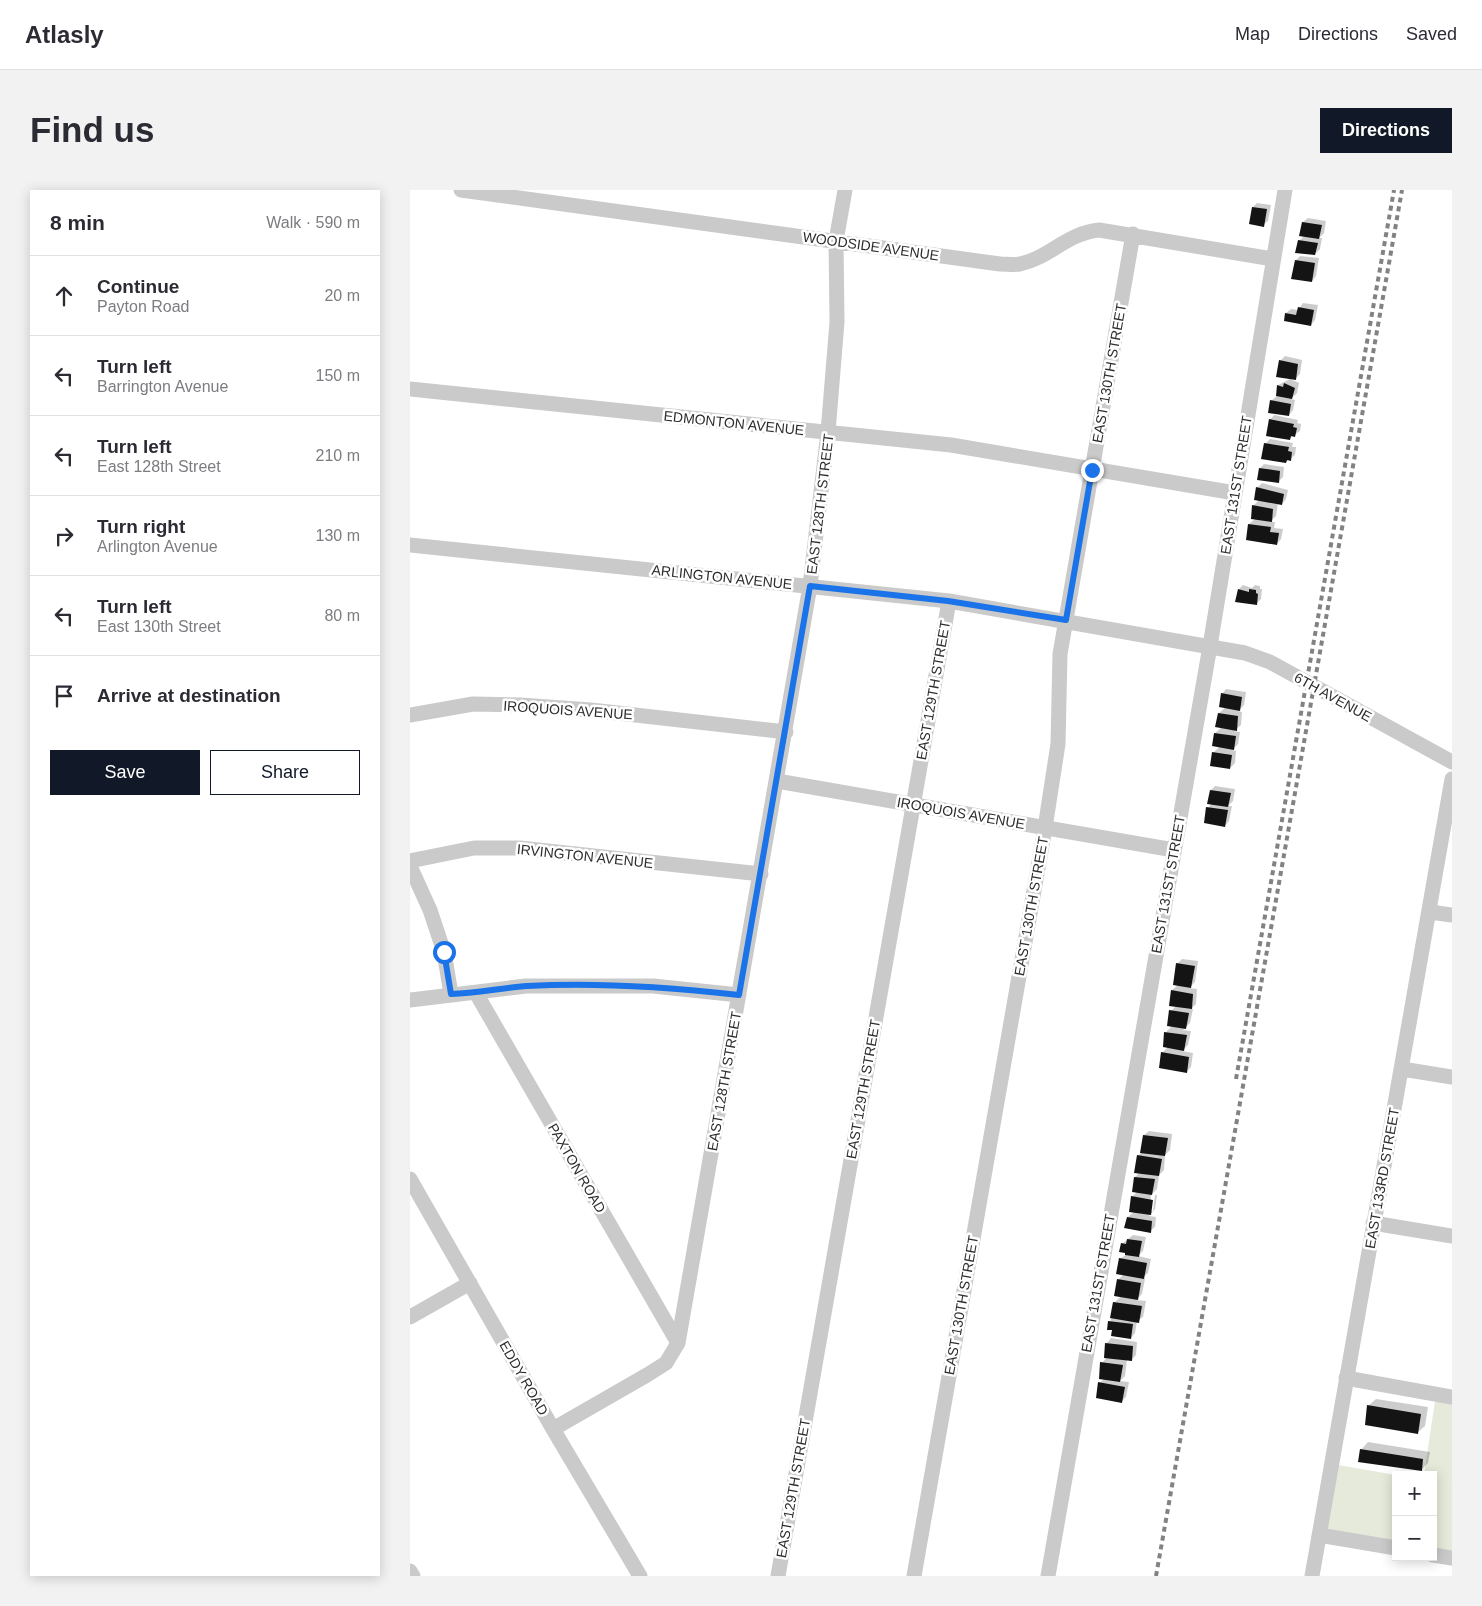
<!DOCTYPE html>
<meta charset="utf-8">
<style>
:root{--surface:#fff;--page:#f2f2f3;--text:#2b2b33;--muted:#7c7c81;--line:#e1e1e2;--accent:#111827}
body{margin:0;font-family:Arial,sans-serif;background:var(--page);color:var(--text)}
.controls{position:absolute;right:15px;bottom:15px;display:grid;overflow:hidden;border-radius:0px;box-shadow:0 2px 12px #0003}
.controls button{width:45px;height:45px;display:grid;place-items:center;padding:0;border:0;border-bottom:1px solid var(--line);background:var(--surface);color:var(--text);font:25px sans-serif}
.stop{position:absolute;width:15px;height:15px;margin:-11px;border:4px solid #1a73e8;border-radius:50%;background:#fff}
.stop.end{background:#1a73e8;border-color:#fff;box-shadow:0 1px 5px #0008}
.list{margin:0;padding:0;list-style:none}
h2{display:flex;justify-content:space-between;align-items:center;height:65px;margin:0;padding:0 20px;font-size:21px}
h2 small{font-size:16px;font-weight:400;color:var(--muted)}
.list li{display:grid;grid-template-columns:32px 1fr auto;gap:15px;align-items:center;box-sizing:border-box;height:80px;padding:0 20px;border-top:1px solid var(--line)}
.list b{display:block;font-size:19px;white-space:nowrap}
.list p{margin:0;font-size:16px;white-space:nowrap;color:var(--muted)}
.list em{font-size:16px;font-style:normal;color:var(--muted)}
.actions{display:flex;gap:10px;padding:15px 20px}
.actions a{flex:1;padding:11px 0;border:1px solid var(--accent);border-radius:0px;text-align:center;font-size:18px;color:var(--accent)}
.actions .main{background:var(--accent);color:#fff}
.icon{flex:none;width:28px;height:28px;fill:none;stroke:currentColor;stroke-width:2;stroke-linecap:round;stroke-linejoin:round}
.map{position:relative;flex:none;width:1042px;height:1386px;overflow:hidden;border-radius:0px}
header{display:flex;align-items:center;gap:30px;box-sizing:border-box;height:70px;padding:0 25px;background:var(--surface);border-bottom:1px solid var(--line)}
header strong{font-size:24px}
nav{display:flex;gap:28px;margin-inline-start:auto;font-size:18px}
.intro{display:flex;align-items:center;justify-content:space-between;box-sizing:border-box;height:120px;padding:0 30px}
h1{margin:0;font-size:35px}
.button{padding:12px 22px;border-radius:0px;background:var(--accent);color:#fff;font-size:18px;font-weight:700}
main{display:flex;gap:30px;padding:0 30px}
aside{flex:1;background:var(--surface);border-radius:0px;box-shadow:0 2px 12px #0003}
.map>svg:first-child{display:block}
</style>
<header>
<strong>Atlasly</strong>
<nav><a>Map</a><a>Directions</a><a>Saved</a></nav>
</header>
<div class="intro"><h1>Find us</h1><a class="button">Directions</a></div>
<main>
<aside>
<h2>8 min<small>Walk · 590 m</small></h2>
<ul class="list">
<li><svg class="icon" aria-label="ahead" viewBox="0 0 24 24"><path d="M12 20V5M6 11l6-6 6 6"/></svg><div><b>Continue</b><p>Payton Road</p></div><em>20 m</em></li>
<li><svg class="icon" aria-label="left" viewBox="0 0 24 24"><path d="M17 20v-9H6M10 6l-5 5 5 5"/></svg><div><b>Turn left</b><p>Barrington Avenue</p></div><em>150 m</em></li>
<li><svg class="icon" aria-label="left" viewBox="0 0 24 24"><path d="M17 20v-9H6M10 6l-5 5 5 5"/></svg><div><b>Turn left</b><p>East 128th Street</p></div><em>210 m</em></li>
<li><svg class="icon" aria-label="right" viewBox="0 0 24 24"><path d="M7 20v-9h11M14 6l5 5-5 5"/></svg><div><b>Turn right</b><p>Arlington Avenue</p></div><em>130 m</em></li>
<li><svg class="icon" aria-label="left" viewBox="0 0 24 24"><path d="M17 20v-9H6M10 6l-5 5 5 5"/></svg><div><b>Turn left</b><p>East 130th Street</p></div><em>80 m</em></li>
<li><svg class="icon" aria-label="arrive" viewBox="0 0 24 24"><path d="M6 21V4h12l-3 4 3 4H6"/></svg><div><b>Arrive at destination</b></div></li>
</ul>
<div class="actions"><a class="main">Save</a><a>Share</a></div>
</aside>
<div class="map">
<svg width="1042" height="1386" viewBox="0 0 1042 1386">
<rect width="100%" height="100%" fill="#fff"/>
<!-- green -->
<path fill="#e6eada" d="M 1026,1204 L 1042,1207 L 1042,1368 L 1023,1365 L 1023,1285 L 1014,1285 Z
M 922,1274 L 986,1285 L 986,1358 L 909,1345 Z"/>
<!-- shadow -->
<path fill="#0003" d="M 847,13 L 861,15 L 858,31 L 853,35 L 843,17 Z
M 898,28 L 916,31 L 914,43 L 909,48 L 912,48 L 910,59 L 905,64 L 889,51 L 894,46 L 893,32 Z
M 890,66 L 909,68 L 906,86 L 902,91 L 886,70 Z
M 893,113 L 908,115 L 905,130 L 901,135 L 876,123 L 881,119 L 888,120 Z
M 875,166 L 892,170 L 890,184 L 885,189 L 870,171 Z
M 880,189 L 889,193 L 887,203 L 881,209 L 885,210 L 883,220 L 879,225 L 861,211 L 867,206 L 868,195 Z
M 864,225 L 888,230 L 887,233 L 891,234 L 890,241 L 880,248 L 860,230 Z
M 860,249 L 883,253 L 882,257 L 886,257 L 885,265 L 876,272 L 855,254 Z
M 854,274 L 874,277 L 873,287 L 868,292 L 850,278 Z
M 852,293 L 878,300 L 876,309 L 872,314 L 868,313 L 866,326 L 860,332 L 865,332 L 864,338 L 873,339 L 871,349 L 867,354 L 837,349 L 839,334 L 845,329 L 843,316 L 849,310 L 847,298 Z
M 833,395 L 842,398 L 845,395 L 850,396 L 850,399 L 852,399 L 851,409 L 846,414 L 829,399 Z
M 816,499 L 836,502 L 834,515 L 828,521 L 832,522 L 831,535 L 824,541 L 830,542 L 828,554 L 822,560 L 826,561 L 825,573 L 820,578 L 803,563 L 810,556 L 805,543 L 812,537 L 809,523 L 816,517 L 812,504 Z
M 805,596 L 825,599 L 823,611 L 818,616 L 822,616 L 819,631 L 815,636 L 798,618 L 802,613 L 801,600 Z
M 772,769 L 788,771 L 785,792 L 779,798 L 787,799 L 786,814 L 781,819 L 783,819 L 780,833 L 773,840 L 781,841 L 778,855 L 772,861 L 783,863 L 781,877 L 776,882 L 752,863 L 758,857 L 754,856 L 756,842 L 762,836 L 761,821 L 766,816 L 760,815 L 762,800 L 768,795 L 767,774 Z
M 739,941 L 762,944 L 760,960 L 755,965 L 754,980 L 749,985 L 747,999 L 741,1005 L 740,1021 L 743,1021 L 745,1005 L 747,1005 L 745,1019 L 739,1026 L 746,1027 L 745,1037 L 740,1041 L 718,1027 L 724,1022 L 722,1007 L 727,1002 L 725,987 L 730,982 L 728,966 L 732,962 L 734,945 Z
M 723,1045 L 736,1047 L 733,1061 L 728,1066 L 741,1069 L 738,1083 L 732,1088 L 735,1089 L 732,1104 L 726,1110 L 736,1111 L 733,1127 L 727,1131 L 725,1143 L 721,1148 L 699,1139 L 704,1113 L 711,1106 L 708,1090 L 714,1084 L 710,1069 L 717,1064 L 712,1054 Z
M 701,1148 L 727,1152 L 726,1165 L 721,1170 L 717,1169 L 715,1186 L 710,1191 L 719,1192 L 716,1207 L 712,1211 L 690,1193 L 694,1189 L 692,1173 L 697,1167 L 695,1167 L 697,1153 Z
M 966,1209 L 1018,1217 L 1015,1236 L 1007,1243 L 958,1216 Z
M 958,1252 L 1020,1262 L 1018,1273 L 1011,1280 L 951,1260 Z"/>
<!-- building -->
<path fill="#141414" d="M 842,17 L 857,19 L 854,37 L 839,34 Z
M 892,32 L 912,35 L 909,49 L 889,46 Z
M 888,50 L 908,53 L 905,65 L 885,63 Z
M 885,70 L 905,73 L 902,92 L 881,89 Z
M 888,117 L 904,120 L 901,136 L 874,131 L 875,123 L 886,125 Z
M 869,170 L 888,174 L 886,190 L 866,187 Z
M 874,193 L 885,198 L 882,209 L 866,206 L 867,195 L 873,197 Z
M 860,210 L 881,214 L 879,226 L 858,223 Z
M 859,229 L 884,234 L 883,237 L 887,238 L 885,247 L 881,246 L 880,250 L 856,246 Z
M 854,253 L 879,257 L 878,261 L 882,262 L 881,271 L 877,270 L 876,273 L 851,269 Z
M 849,278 L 870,281 L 869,293 L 847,290 Z
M 846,297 L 874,304 L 872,315 L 844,310 Z
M 842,315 L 863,319 L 862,332 L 841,329 Z
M 838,334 L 861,337 L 860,342 L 869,343 L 867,355 L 836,350 Z
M 828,399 L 839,402 L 839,399 L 846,400 L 846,403 L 848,404 L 847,415 L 825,412 Z
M 811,503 L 832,507 L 830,521 L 809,517 Z
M 808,523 L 828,526 L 827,541 L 805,537 Z
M 804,543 L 826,546 L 824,560 L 802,556 Z
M 802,562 L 822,565 L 820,579 L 800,576 Z
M 800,600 L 821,603 L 818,617 L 797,614 Z
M 796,617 L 818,620 L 815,637 L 794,633 Z
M 766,773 L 785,776 L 781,798 L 763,795 Z
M 761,800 L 783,804 L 782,819 L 759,816 Z
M 759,820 L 779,823 L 776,839 L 757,836 Z
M 754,842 L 777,845 L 774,861 L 753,857 Z
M 751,862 L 779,867 L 777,883 L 749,878 Z
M 733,945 L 758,948 L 755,966 L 730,963 Z
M 727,965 L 752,969 L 749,986 L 724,983 Z
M 724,987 L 745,989 L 742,1005 L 722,1002 Z
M 721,1006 L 743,1010 L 741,1025 L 719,1022 Z
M 717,1027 L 742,1031 L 741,1043 L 714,1038 Z
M 717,1049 L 732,1051 L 729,1067 L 715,1065 L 715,1063 L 709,1062 L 711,1053 L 716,1054 Z
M 709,1068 L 737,1073 L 734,1089 L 706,1084 Z
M 707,1089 L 731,1093 L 728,1110 L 704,1106 Z
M 703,1112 L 732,1116 L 729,1133 L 700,1128 Z
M 698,1131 L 723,1134 L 721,1149 L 701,1146 L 702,1140 L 697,1140 Z
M 695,1153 L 723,1156 L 722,1171 L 694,1168 Z
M 690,1172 L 713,1175 L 710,1192 L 689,1189 Z
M 688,1192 L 715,1197 L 712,1213 L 686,1208 Z
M 957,1215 L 1011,1224 L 1008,1244 L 955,1235 Z
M 950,1259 L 1013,1269 L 1012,1281 L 948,1272 Z"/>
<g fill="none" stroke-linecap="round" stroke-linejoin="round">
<!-- minor -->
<path stroke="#cacaca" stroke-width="15" d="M 51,0 L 590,74 C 597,74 604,75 610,74 C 639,68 657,43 689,40 L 863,69
M 0,199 L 541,255 L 825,303
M 0,355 L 539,411 L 835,463 L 860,472 L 1042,572
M 0,525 L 63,514 L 110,515 L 181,520 L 376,542
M 367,591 L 764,660
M 0,671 L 64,658 L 110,658 L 351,684
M 0,676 L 20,720 L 34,762 L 41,804
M 1020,722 L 1042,725
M 66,803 L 268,1153
M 0,810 L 116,796 L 243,796 L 329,805
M 992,879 L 1042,887
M 0,989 L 143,1239 L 230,1386
M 963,1033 L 1042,1046
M 0,1127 L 60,1093
M 936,1188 L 1042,1207
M 143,1239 L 237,1185 L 256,1173 L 268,1153 L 400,396 L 418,242 L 427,132 L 426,51 L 435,0
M 909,1345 L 986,1358
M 1023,1365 L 1042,1368
M 0,1381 L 3,1386
M 368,1386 L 539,411
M 504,1386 L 635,638 L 648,554 L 650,464 L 723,44
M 638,1386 L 800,456 L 875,0
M 902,1386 L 1042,589"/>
<!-- rail -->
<path stroke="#828282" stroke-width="4" stroke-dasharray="5 4" stroke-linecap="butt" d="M 826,889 L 984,0
M 746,1386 L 992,0"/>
</g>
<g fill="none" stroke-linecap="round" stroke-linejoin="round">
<!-- route -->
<path stroke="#1a73e8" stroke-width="6" d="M 34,762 L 41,804 C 67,803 91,798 117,796 C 187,792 259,797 329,805 L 400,396 L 538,411 L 656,430 L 682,280"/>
</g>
<g text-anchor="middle" stroke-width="5" stroke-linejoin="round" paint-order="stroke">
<!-- street labels -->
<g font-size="14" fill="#2d2d2d" stroke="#fff">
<text transform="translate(461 56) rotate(8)" y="5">WOODSIDE AVENUE</text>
<text transform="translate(699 183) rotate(-80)" y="5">EAST 130TH STREET</text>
<text transform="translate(324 233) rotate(6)" y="5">EDMONTON AVENUE</text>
<text transform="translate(826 295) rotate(-81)" y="5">EAST 131ST STREET</text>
<text transform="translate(410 314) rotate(-83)" y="5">EAST 128TH STREET</text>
<text transform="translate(312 387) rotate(6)" y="5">ARLINGTON AVENUE</text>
<text transform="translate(523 500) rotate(-80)" y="5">EAST 129TH STREET</text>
<text transform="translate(923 507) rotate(29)" y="5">6TH AVENUE</text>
<text transform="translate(158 520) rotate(4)" y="5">IROQUOIS AVENUE</text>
<text transform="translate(551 623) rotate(10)" y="5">IROQUOIS AVENUE</text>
<text transform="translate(175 666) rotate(6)" y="5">IRVINGTON AVENUE</text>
<text transform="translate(758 694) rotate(-80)" y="5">EAST 131ST STREET</text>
<text transform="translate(621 716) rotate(-80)" y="5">EAST 130TH STREET</text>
<text transform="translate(314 891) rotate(-80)" y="5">EAST 128TH STREET</text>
<text transform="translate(453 899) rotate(-80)" y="5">EAST 129TH STREET</text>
<text transform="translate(167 978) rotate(60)" y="5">PAXTON ROAD</text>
<text transform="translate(972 988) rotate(-80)" y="5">EAST 133RD STREET</text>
<text transform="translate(688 1093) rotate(-80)" y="5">EAST 131ST STREET</text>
<text transform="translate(551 1115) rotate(-80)" y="5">EAST 130TH STREET</text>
<text transform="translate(114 1188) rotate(60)" y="5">EDDY ROAD</text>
<text transform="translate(383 1298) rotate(-80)" y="5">EAST 129TH STREET</text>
</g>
</g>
</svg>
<div class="controls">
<button>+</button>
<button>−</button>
</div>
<div class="stop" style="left:34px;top:762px"></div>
<div class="stop end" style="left:682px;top:280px"></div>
</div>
</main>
